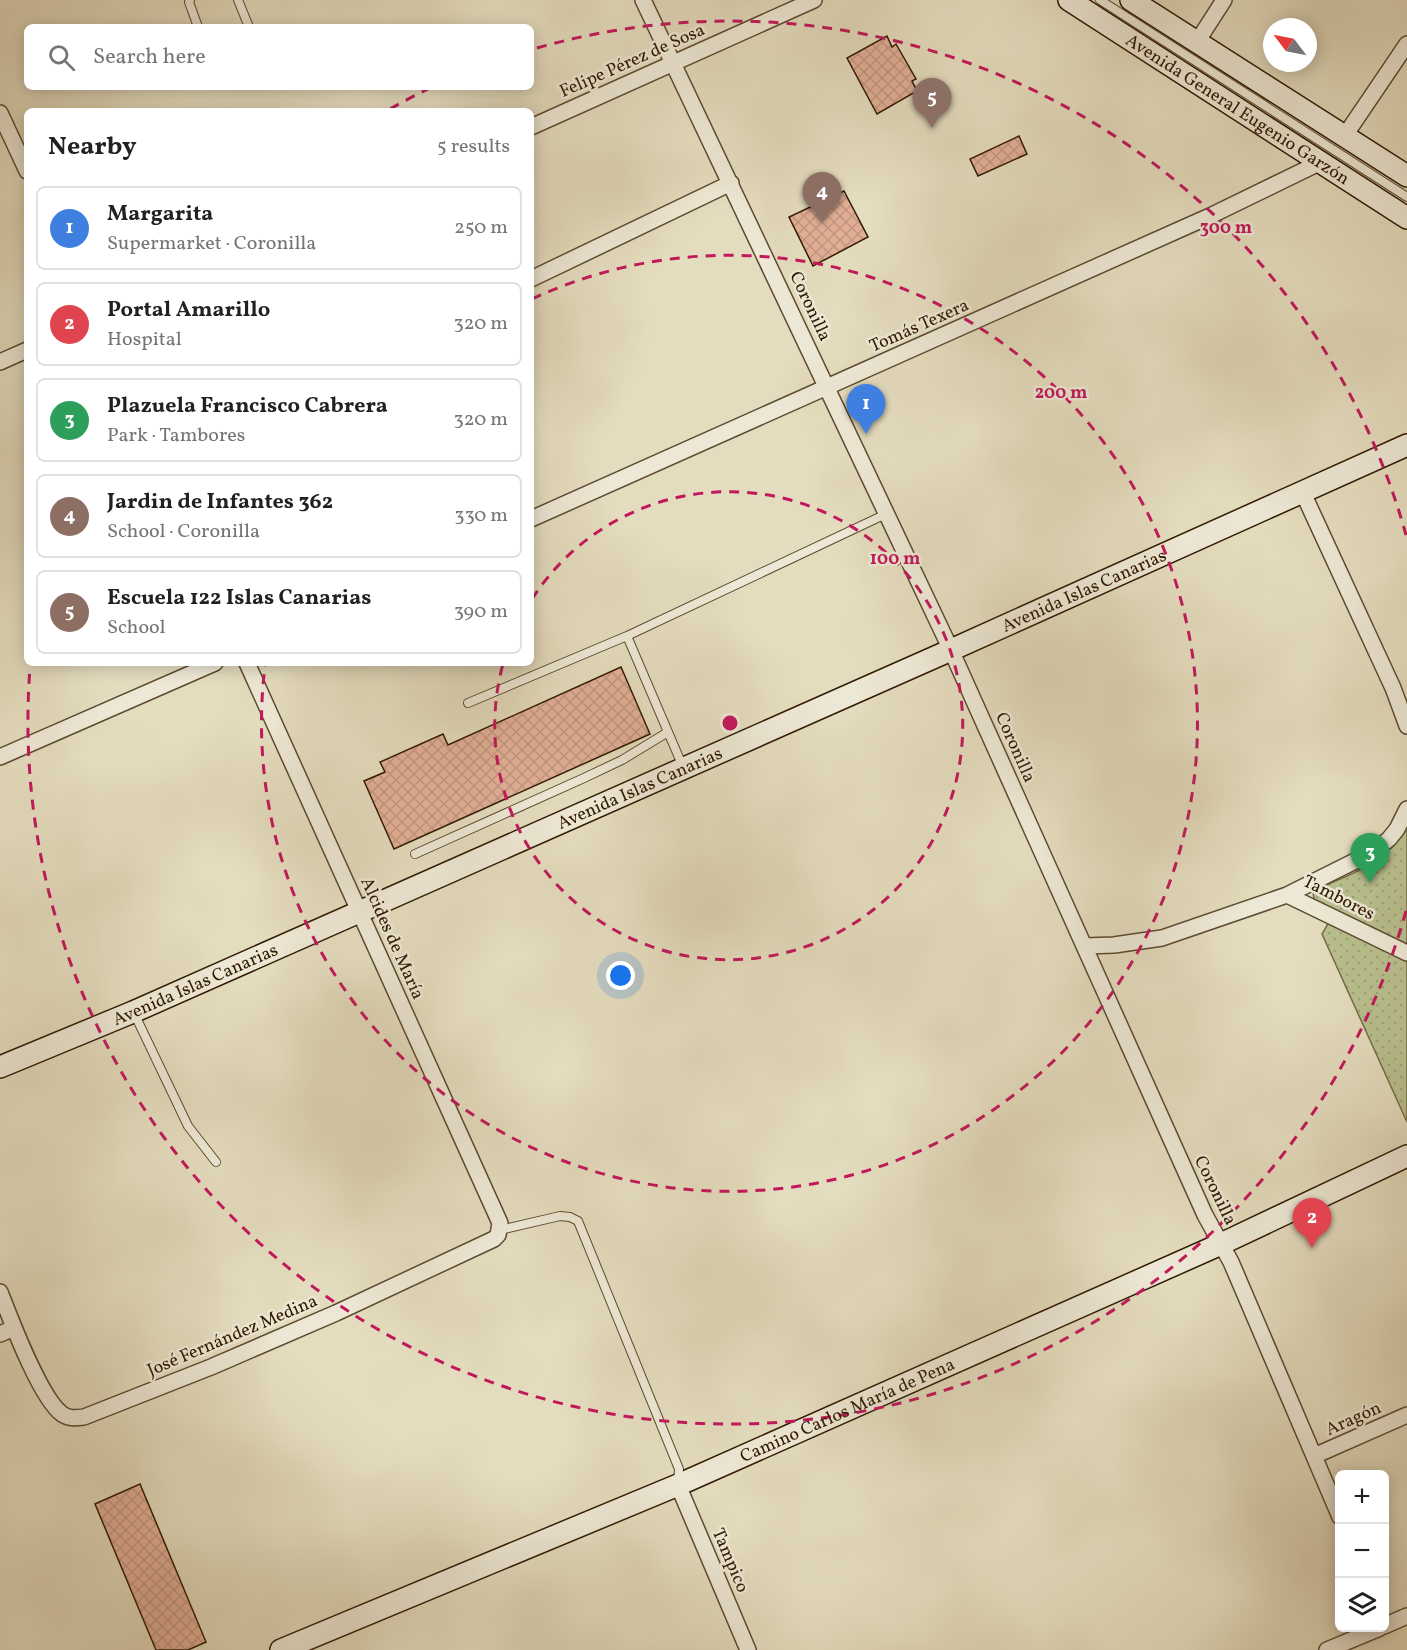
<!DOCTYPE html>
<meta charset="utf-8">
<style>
:root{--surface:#fff;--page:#f6f6f6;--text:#202124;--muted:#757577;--line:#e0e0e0;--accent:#111827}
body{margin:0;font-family:Vollkorn,serif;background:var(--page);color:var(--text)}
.controls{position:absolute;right:18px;bottom:18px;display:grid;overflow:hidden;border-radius:9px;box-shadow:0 3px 15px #0003}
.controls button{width:54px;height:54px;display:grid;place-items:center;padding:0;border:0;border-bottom:2px solid var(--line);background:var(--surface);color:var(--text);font:30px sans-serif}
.compass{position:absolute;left:1263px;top:18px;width:54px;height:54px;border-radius:50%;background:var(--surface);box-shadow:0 3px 15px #0003;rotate:302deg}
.you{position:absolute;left:621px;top:976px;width:21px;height:21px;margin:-15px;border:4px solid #fff;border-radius:50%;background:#1a73e8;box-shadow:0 0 0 9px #1a73e833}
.badge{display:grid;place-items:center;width:39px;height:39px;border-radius:50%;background:var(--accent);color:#fff;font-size:20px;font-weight:700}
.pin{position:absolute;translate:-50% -50px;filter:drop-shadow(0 2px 3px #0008)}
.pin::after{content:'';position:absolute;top:32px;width:21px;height:18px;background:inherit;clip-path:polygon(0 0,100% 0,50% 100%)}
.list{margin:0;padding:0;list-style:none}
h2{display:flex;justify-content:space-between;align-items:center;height:78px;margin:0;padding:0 24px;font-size:26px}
h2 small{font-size:20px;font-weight:400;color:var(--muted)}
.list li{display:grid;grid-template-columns:39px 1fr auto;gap:18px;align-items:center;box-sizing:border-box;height:84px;margin:0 12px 12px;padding:0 12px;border:2px solid var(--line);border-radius:9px}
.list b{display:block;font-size:22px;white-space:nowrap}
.list p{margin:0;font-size:20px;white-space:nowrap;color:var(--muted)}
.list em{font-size:20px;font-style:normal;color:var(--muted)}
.icon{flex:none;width:33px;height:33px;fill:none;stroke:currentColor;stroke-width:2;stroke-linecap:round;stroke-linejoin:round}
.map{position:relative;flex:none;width:1407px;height:1650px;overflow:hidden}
.search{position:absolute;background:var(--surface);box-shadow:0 3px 15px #0003;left:24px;top:24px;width:510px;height:66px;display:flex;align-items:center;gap:15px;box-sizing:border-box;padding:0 21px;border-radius:9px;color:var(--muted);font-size:22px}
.panel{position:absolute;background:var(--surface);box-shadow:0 3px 15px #0003;left:24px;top:108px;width:510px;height:558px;border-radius:9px}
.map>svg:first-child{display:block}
</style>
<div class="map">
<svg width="1407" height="1650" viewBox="0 0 1407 1650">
<defs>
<pattern id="green-dots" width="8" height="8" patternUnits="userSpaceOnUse" patternTransform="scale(1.5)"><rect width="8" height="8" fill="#b9bf8e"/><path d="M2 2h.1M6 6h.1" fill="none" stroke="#9fa479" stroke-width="1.8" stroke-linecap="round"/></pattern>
<pattern id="building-cross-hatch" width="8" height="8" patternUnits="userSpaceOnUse" patternTransform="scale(1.5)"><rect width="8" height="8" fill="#e2af96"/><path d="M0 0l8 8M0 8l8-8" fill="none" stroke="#c29680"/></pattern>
</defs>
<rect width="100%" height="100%" fill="#e4dcbe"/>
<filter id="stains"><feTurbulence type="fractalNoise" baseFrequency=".00333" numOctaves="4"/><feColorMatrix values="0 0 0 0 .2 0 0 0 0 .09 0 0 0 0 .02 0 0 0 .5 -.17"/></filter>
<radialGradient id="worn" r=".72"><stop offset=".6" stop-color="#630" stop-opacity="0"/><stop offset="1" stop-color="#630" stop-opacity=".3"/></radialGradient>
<!-- green -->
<path fill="url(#green-dots)" stroke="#746c47" stroke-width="1.5" d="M 1407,825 L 1407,950 L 1314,899 L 1313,892 L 1317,889 C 1355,873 1386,863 1407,825 Z
M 1329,922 L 1407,960 L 1407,1122 L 1322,934 Z"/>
<!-- building -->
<path fill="url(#building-cross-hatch)" stroke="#301900" stroke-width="1.5" d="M 887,36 L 892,47 L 896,44 L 916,79 L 912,81 L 917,91 L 877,114 L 847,58 Z
M 1019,136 L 1027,154 L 978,176 L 970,159 Z
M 844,191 L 868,237 L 813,266 L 789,217 Z
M 621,667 L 650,734 L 394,849 L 364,781 L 385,772 L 380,762 L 443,734 L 448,745 Z
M 140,1484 L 206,1642 L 188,1650 L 156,1650 L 95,1504 Z"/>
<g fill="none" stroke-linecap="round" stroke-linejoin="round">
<defs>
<path id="lane" d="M 190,0 L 189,2 L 198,27
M 238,0 L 249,27
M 1100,0 L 1407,197
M 627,636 L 683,767
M 468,703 L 627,636 L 886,514
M 415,854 L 584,778 L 622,760 L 668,732
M 134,1013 L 188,1126 L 216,1162
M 500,1230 L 560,1216 L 570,1217 L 578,1221 L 679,1469 L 678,1484"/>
<path id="street" d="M 643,0 L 951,650 L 1205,1215 L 1231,1262 L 1340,1517
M 1197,42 L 1224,0
M 0,113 L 27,171
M 531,127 L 814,0
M 1344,137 L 1407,44
M 531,279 L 731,183
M 0,362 L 27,350
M 1303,493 L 1393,688 L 1407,726
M 531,519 L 1210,216 L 1321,162
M 0,757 L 215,663
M 1287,895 L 1407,953
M 1085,946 L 1114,945 L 1162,938 L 1287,895 L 1373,852 L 1389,839 L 1397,829 L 1407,809
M 0,1292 C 11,1320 40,1398 62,1414 C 69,1419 76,1418 84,1417 L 211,1367 L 336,1313 L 494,1239 L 498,1235 L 500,1223 L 247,663
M 0,1334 L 14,1328
M 1314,1456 L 1407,1415
M 678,1485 L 748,1650
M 1384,1626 L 1407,1616
M 1327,1650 L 1380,1628"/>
<g id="secondary">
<path id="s1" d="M 1069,0 L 1407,218"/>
<path d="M 1131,0 L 1407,176"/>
<path id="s2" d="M 0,1067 L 133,1012 L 951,650 L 1407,445"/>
<path id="s3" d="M 281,1650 L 678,1485 L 1221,1244 L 1407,1156"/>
</g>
</defs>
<!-- lane casing -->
<use href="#lane" stroke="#5d4a30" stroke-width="10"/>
<!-- street casing -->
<use href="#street" stroke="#5d4a30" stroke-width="18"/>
<!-- secondary casing -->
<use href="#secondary" stroke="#301900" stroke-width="24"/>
<!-- lane -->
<use href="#lane" stroke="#ede8d5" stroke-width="8"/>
<!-- street -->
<use href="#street" stroke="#ede8d5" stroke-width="15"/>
<!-- secondary -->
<use href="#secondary" stroke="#ede8d5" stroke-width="21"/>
</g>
<!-- distance rings -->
<g fill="none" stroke="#c2185b" stroke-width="3" stroke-dasharray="10 8">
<path d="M532 599A234 234 0 1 1 503 664"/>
<path d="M532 299A468 468 0 1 1 265 666"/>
<path d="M1406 911A702 702 0 0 1 30 668M390 109A702 702 0 0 1 428 89M537 48A702 702 0 0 1 1406 535"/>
</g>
<g text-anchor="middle" stroke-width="5" stroke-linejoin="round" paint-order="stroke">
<!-- street labels -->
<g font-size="18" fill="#301900" stroke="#ede8d5">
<text transform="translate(632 60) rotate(-24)" y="6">Felipe Pérez de Sosa</text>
<text dy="6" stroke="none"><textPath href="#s1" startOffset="201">Avenida General Eugenio Garzón</textPath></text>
<text transform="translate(811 306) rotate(65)" y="6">Coronilla</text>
<text transform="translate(919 325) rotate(-24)" y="6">Tomás Texera</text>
<text dy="6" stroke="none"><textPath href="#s2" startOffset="1184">Avenida Islas Canarias</textPath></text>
<text transform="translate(1016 747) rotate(66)" y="6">Coronilla</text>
<text dy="6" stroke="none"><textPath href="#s2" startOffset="698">Avenida Islas Canarias</textPath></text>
<text transform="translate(1339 897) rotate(27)" y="6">Tambores</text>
<text transform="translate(393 938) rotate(66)" y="6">Alcides de María</text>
<text dy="6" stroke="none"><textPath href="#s2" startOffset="212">Avenida Islas Canarias</textPath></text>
<text transform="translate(1216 1190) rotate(64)" y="6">Coronilla</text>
<text transform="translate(232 1335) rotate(-23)" y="6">José Fernández Medina</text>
<text dy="6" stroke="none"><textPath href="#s3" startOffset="615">Camino Carlos María de Pena</textPath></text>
<text transform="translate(1353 1418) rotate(-24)" y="6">Aragón</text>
<text transform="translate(731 1560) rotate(67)" y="6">Tampico</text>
</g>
</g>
<circle cx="730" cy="723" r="9" fill="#c2185b" stroke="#ede8d5" stroke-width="3"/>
<g font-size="18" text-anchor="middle" font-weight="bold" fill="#c2185b" stroke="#ede8d5" stroke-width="5" stroke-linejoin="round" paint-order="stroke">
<text x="1226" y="233">300 m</text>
<text x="1061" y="398">200 m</text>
<text x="895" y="564">100 m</text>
</g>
<rect width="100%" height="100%" filter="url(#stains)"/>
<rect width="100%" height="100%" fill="url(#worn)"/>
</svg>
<div class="controls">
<button>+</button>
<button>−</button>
<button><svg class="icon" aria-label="layers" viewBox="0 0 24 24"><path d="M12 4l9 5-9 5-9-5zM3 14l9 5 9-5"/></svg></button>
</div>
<svg class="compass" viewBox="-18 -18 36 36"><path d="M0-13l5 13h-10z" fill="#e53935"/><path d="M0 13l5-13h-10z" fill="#757577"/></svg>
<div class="you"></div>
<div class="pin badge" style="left:866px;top:434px;background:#3f7fe0">1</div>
<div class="pin badge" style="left:1312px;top:1248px;background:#e0444e">2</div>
<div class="pin badge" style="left:1370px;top:883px;background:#2e9e5b">3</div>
<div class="pin badge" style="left:822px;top:222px;background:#8d6e63">4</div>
<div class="pin badge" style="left:932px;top:128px;background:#8d6e63">5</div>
<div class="search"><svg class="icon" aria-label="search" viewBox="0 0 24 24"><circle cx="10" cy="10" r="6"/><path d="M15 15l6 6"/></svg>Search here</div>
<section class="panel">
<h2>Nearby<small>5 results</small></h2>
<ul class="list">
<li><span class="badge" style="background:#3f7fe0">1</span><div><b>Margarita</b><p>Supermarket · Coronilla</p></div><em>250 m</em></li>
<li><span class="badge" style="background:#e0444e">2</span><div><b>Portal Amarillo</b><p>Hospital</p></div><em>320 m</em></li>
<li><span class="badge" style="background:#2e9e5b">3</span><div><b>Plazuela Francisco Cabrera</b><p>Park · Tambores</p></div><em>320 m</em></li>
<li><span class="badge" style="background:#8d6e63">4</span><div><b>Jardin de Infantes 362</b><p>School · Coronilla</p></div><em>330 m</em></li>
<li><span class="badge" style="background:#8d6e63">5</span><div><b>Escuela 122 Islas Canarias</b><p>School</p></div><em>390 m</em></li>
</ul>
</section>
</div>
